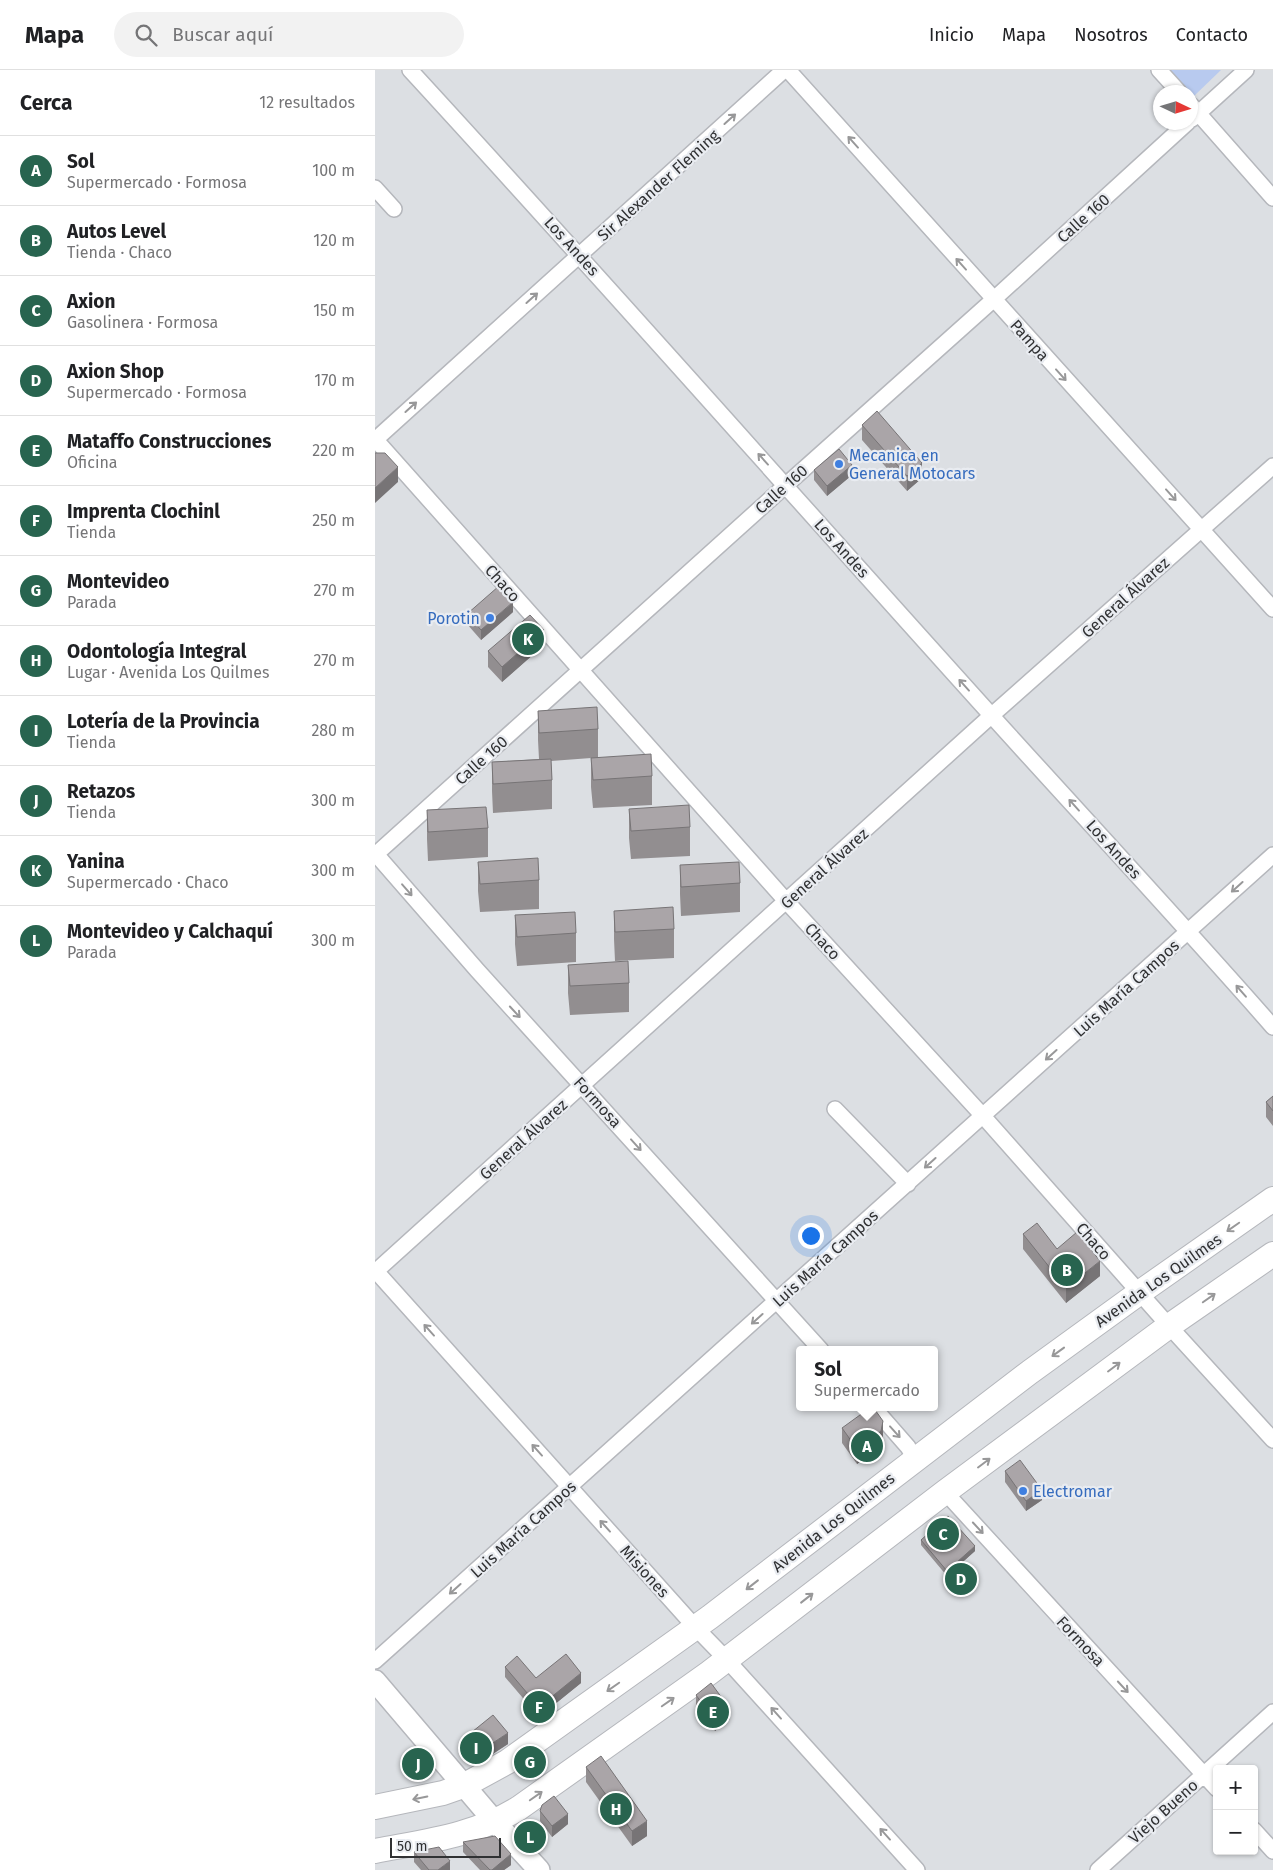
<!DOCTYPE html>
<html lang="es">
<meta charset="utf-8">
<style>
:root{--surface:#fff;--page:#f2f2f2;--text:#202124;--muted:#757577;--line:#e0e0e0;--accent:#28644f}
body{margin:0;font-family:"Fira Sans",sans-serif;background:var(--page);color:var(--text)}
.controls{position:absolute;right:15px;bottom:15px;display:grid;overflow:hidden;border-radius:5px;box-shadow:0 1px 4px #0004}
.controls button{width:45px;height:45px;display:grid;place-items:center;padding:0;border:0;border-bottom:1px solid var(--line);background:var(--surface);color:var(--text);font:25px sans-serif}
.compass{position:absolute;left:778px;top:15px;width:45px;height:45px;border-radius:50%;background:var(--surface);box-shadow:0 1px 4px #0004;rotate:94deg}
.scale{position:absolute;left:15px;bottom:12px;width:111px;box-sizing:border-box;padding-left:5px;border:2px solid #303133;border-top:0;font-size:14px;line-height:18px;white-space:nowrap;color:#303133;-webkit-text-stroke:4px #e9ecf1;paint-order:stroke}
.you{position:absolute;left:435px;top:1165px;width:18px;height:18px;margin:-12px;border:4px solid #fff;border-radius:50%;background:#1a73e8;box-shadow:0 0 0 8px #1a73e833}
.badge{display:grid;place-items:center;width:32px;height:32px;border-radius:50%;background:var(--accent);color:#fff;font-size:16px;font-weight:700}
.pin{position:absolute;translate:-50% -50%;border:2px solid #fff;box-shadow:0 1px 5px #0006}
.popup{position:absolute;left:421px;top:1276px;width:142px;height:65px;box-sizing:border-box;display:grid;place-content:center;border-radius:5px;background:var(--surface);filter:drop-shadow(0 1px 4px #0005);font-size:16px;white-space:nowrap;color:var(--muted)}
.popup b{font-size:19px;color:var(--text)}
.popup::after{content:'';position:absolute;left:50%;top:100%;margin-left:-10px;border:10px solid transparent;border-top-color:var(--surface)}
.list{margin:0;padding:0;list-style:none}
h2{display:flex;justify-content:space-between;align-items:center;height:65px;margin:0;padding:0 20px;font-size:21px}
h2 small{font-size:16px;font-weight:400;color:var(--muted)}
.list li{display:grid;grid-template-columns:32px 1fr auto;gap:15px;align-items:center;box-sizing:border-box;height:70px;padding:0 20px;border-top:1px solid var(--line)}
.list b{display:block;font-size:19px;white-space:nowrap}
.list p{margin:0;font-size:16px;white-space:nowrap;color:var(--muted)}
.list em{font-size:16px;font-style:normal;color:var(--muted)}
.icon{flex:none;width:28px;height:28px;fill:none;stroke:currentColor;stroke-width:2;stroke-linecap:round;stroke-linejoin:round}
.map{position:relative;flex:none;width:898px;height:1800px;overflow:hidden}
header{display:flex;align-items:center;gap:30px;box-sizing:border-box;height:70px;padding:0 25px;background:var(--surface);border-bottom:1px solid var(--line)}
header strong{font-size:24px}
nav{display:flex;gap:28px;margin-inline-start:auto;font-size:18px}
.search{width:350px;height:45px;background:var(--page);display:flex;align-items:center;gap:12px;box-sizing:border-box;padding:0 18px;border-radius:28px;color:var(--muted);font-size:19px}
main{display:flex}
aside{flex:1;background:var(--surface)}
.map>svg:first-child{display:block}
</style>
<header>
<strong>Mapa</strong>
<div class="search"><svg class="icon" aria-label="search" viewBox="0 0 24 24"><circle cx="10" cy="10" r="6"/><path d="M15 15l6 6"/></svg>Buscar aquí</div>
<nav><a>Inicio</a><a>Mapa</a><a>Nosotros</a><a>Contacto</a></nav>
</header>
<main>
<aside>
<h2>Cerca<small>12 resultados</small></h2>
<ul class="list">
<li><span class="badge">A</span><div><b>Sol</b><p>Supermercado · Formosa</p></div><em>100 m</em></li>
<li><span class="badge">B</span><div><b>Autos Level</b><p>Tienda · Chaco</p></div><em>120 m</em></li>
<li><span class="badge">C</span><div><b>Axion</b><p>Gasolinera · Formosa</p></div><em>150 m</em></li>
<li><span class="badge">D</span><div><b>Axion Shop</b><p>Supermercado · Formosa</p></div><em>170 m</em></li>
<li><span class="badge">E</span><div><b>Mataffo Construcciones</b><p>Oficina</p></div><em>220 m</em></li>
<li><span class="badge">F</span><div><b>Imprenta Clochinl</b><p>Tienda</p></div><em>250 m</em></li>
<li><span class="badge">G</span><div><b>Montevideo</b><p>Parada</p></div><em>270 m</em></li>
<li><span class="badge">H</span><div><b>Odontología Integral</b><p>Lugar · Avenida Los Quilmes</p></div><em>270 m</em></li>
<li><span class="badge">I</span><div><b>Lotería de la Provincia</b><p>Tienda</p></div><em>280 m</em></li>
<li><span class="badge">J</span><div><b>Retazos</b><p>Tienda</p></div><em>300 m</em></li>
<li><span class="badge">K</span><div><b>Yanina</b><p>Supermercado · Chaco</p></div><em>300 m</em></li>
<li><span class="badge">L</span><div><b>Montevideo y Calchaquí</b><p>Parada</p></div><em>300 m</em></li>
</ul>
</aside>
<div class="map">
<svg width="898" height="1800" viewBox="0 0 898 1800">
<rect width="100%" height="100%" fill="#dcdfe3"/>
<!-- green -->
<path fill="#b8caef" d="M 794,0 L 846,0 L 819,26 Z"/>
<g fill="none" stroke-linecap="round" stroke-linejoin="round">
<defs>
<path id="street" d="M 35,0 C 231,213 422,430 616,645 C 710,749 806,852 898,957
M 413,0 L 898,539
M 784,0 L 804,22
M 816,35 L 898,128
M 817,49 L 871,0
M 0,118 L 19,139
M 0,369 L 412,832 L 608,1046 L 794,1256 L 898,1370
M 0,370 L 409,0
M 0,783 L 102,900 L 446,1280
M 0,785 L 411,415 L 618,230 L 813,52
M 460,1039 L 533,1114
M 0,1200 L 321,1558 L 352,1590 L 542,1800
M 0,1202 L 617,645 L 898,396
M 498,1337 L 533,1377 L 540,1389
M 570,1422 L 842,1719
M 0,1591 L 898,785
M 879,1760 L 898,1781
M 723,1800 L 898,1642"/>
<path id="secondary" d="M 0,1611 L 120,1752 L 164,1800"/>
<path id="primary" d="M 0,1737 L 68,1723 L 88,1716 L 132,1692 L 335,1547 L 655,1302 L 764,1223 L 898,1129
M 0,1781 C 51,1771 99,1766 144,1738 L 334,1603 L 570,1422 L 794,1256 L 898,1184"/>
</defs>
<!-- street casing -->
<use href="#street" stroke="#b5b7bc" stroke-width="18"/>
<!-- secondary casing -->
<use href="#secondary" stroke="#b5b7bc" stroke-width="24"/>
<!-- primary casing -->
<use href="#primary" stroke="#b5b7bc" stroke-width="26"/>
<!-- street -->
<use href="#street" stroke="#fff" stroke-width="15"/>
<!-- secondary -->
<use href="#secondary" stroke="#fff" stroke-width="21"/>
<!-- primary -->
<use href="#primary" stroke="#fff" stroke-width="24"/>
</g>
<!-- wall -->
<path fill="#928e90" d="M 487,355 L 547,408 L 532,421 L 487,370 Z
M 439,400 L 477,405 L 452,426 L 439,410 Z
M 138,542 L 106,570 L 92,554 L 92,544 Z
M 169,575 L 127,612 L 113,597 L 113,581 Z
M 163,641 L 223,659 L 223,687 L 277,706 L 277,735 L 218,738 L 216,717 L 216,688 L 176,691 L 177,710 L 177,739 L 118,743 L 117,721 L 117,692 L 164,689 L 163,670 Z
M 254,739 L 315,757 L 315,786 L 256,789 L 254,768 Z
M 52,740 L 113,758 L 113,787 L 53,791 L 52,769 Z
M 103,792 L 164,810 L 164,839 L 105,842 L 103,821 Z
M 305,795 L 365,813 L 365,842 L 306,846 L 305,824 Z
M 239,841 L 299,859 L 299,888 L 240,891 L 239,869 Z
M 140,845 L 201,863 L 201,892 L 142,896 L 140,874 Z
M 193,895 L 254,913 L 254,942 L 195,945 L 193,923 Z
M 898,1026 L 898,1056 L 891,1047 L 891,1032 Z
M 648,1164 L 682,1179 L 725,1206 L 691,1233 L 648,1179 Z
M 467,1358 L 508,1366 L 506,1376 L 482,1394 L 467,1373 Z
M 630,1401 L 667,1430 L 651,1441 L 630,1412 Z
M 546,1470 L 600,1481 L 572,1506 L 546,1475 Z
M 130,1597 L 161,1608 L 206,1613 L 164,1647 L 130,1607 Z
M 321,1625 L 355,1649 L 340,1661 L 321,1635 Z
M 92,1666 L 133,1674 L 110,1689 L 101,1689 L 92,1677 Z
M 211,1697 L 272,1766 L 257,1776 L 211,1712 Z
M 165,1741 L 193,1754 L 177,1767 L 165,1751 Z
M 88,1772 L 136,1795 L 129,1800 L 105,1800 L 88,1782 Z
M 39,1782 L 75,1800 L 46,1800 L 39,1792 Z"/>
<!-- shaded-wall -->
<path fill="#777476" d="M 547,393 L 547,408 L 532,421 L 532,406 Z
M 477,395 L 477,405 L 452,426 L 452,416 Z
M 23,397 L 23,412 L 0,433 L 0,418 Z
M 138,532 L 138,542 L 106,570 L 106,560 Z
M 169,560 L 169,575 L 127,612 L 127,597 Z
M 725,1191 L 725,1206 L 691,1233 L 691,1218 Z
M 508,1351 L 508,1366 L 506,1376 L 482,1394 L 482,1379 Z
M 667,1420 L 667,1430 L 651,1441 L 651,1431 Z
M 600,1476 L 600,1481 L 572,1506 L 572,1501 Z
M 206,1603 L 206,1613 L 164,1647 L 164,1637 Z
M 355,1639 L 355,1649 L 340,1661 L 340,1651 Z
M 133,1663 L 133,1674 L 110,1689 L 110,1678 Z
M 193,1744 L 193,1754 L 177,1767 L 177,1756 Z
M 272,1751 L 272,1766 L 257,1776 L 257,1761 Z
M 136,1784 L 136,1795 L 129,1800 L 117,1800 Z
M 75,1791 L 75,1800 L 63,1800 Z"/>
<!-- building -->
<path fill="#aaa5a8" stroke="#777476" d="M 502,341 L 547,393 L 532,406 L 487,355 Z
M 464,379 L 477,395 L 452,416 L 439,400 Z
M 0,383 L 10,383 L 23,397 L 0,418 Z
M 124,516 L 138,532 L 106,560 L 92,544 Z
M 155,545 L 169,560 L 127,597 L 113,581 Z
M 222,637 L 223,659 L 164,663 L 163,641 Z
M 276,684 L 277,706 L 218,710 L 216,688 Z
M 176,689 L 177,710 L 118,714 L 117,692 Z
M 314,735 L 315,757 L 256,761 L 254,739 Z
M 111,737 L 113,758 L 53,762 L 52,740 Z
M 163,788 L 164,810 L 105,814 L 103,792 Z
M 364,792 L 365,813 L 306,817 L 305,795 Z
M 298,837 L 299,859 L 240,862 L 239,841 Z
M 200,842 L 201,863 L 142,867 L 140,845 Z
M 253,891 L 254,913 L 195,916 L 193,895 Z
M 898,1026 L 898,1041 L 891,1032 Z
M 662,1153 L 682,1179 L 702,1162 L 725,1191 L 691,1218 L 648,1164 Z
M 496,1337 L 498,1337 L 508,1351 L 506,1361 L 482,1379 L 467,1358 Z
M 645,1390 L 667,1420 L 651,1431 L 630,1401 Z
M 573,1446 L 600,1476 L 572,1501 L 546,1470 Z
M 191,1584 L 206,1603 L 164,1637 L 130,1597 L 142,1586 L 161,1608 Z
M 336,1613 L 355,1639 L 340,1651 L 321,1625 Z
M 118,1645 L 133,1663 L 110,1678 L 101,1678 L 92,1666 Z
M 226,1686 L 272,1751 L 257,1761 L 211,1697 Z
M 179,1726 L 193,1744 L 177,1756 L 165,1741 L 167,1735 Z
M 120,1766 L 136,1784 L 117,1800 L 115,1800 L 88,1772 Z
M 64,1777 L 75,1791 L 63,1800 L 54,1800 L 39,1782 Z"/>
<!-- one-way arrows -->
<defs><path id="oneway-shaft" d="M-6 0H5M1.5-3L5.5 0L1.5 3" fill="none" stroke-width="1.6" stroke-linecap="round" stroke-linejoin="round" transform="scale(1.25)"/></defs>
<g stroke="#989899">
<use href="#oneway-shaft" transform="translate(355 49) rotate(-42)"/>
<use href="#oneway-shaft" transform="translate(478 72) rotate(-132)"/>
<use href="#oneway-shaft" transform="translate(586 194) rotate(-132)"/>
<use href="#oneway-shaft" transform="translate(157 228) rotate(-42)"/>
<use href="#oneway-shaft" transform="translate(686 305) rotate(48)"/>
<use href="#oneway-shaft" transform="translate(36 337) rotate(-42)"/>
<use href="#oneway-shaft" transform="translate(388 389) rotate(-132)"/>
<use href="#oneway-shaft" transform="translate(796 425) rotate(48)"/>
<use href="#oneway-shaft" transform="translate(589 615) rotate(-132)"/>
<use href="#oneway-shaft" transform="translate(699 735) rotate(-132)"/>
<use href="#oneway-shaft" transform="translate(862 817) rotate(138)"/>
<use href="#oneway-shaft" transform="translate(32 820) rotate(49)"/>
<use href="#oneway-shaft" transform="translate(866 921) rotate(-131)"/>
<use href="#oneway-shaft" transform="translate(140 942) rotate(47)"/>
<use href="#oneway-shaft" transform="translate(676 985) rotate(138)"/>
<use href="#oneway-shaft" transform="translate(261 1075) rotate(48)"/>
<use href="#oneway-shaft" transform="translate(555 1093) rotate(138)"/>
<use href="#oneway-shaft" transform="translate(858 1157) rotate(145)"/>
<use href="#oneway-shaft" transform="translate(834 1228) rotate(-35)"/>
<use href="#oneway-shaft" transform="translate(382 1249) rotate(138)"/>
<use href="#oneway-shaft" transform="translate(54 1260) rotate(-132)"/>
<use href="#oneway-shaft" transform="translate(683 1282) rotate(144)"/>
<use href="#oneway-shaft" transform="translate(739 1297) rotate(-37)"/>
<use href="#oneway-shaft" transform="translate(520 1362) rotate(48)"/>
<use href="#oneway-shaft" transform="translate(162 1380) rotate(-132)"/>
<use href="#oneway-shaft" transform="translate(609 1393) rotate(-37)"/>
<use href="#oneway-shaft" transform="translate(230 1456) rotate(-132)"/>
<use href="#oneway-shaft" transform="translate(603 1458) rotate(47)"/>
<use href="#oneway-shaft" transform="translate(377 1515) rotate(142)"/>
<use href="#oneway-shaft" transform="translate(80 1519) rotate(138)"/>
<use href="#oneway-shaft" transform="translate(432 1528) rotate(-38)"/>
<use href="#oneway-shaft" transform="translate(238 1617) rotate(145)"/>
<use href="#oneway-shaft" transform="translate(748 1617) rotate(47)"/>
<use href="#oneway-shaft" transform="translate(293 1632) rotate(-35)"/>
<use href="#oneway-shaft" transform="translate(401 1643) rotate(-132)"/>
<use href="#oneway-shaft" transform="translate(161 1726) rotate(-35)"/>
<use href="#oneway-shaft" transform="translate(45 1728) rotate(168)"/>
<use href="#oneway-shaft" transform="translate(510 1764) rotate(-132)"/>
</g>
<!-- markers -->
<g fill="#3f7fe0" stroke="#e9ecf1" stroke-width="2">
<circle cx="464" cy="394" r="5"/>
<circle cx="115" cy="548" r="5"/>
<circle cx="648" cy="1421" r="5"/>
</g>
<g text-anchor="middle" stroke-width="4.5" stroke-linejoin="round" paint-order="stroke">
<!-- street labels -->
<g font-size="16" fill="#303133" stroke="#e9ecf1">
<text transform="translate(283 115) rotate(-42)" y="6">Sir Alexander Fleming</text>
<text transform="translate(708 148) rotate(-42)" y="6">Calle 160</text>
<text transform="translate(197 176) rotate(48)" y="6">Los Andes</text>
<text transform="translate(655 270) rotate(48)" y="6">Pampa</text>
<text transform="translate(406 419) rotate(-42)" y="6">Calle 160</text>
<text transform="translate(467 478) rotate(48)" y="6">Los Andes</text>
<text transform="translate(128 513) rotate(48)" y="6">Chaco</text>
<text transform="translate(750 527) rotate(-42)" y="6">General Álvarez</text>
<text transform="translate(106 690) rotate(-42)" y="6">Calle 160</text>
<text transform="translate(739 779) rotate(48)" y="6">Los Andes</text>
<text transform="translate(449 798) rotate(-42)" y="6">General Álvarez</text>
<text transform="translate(448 871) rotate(47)" y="6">Chaco</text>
<text transform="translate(751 918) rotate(-42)" y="6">Luis María Campos</text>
<text transform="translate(223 1032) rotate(48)" y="6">Formosa</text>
<text transform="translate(148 1069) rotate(-42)" y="6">General Álvarez</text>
<text transform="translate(719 1171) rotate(49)" y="6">Chaco</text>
<text transform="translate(450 1188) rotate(-42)" y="6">Luis María Campos</text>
<text transform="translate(783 1210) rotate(-35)" y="6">Avenida Los Quilmes</text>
<text transform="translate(458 1452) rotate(-38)" y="6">Avenida Los Quilmes</text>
<text transform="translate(148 1459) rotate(-42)" y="6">Luis María Campos</text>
<text transform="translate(270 1501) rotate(48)" y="6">Misiones</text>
<text transform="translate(706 1571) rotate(47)" y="6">Formosa</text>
<text transform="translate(788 1741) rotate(-42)" y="6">Viejo Bueno</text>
</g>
<!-- shop labels -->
<g font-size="16" fill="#366cbe" stroke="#e9ecf1" text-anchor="start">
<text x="474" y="391">Mecanica en<tspan x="474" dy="18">General Motocars</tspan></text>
<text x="105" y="554" text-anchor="end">Porotin</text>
<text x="658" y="1427">Electromar</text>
</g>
</g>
</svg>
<div class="controls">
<button>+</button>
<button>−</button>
</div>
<svg class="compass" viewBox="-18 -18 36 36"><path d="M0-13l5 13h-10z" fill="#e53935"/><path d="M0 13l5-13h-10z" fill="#757577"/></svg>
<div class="scale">50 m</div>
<div class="you"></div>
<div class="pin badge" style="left:492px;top:1376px">A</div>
<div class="popup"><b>Sol</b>Supermercado</div>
<div class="pin badge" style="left:692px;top:1200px">B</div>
<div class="pin badge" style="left:568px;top:1464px">C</div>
<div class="pin badge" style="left:586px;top:1509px">D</div>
<div class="pin badge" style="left:338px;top:1642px">E</div>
<div class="pin badge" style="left:164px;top:1637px">F</div>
<div class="pin badge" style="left:155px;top:1692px">G</div>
<div class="pin badge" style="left:241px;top:1739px">H</div>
<div class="pin badge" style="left:101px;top:1678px">I</div>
<div class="pin badge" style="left:43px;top:1694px">J</div>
<div class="pin badge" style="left:153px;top:569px">K</div>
<div class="pin badge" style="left:155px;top:1767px">L</div>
</div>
</main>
